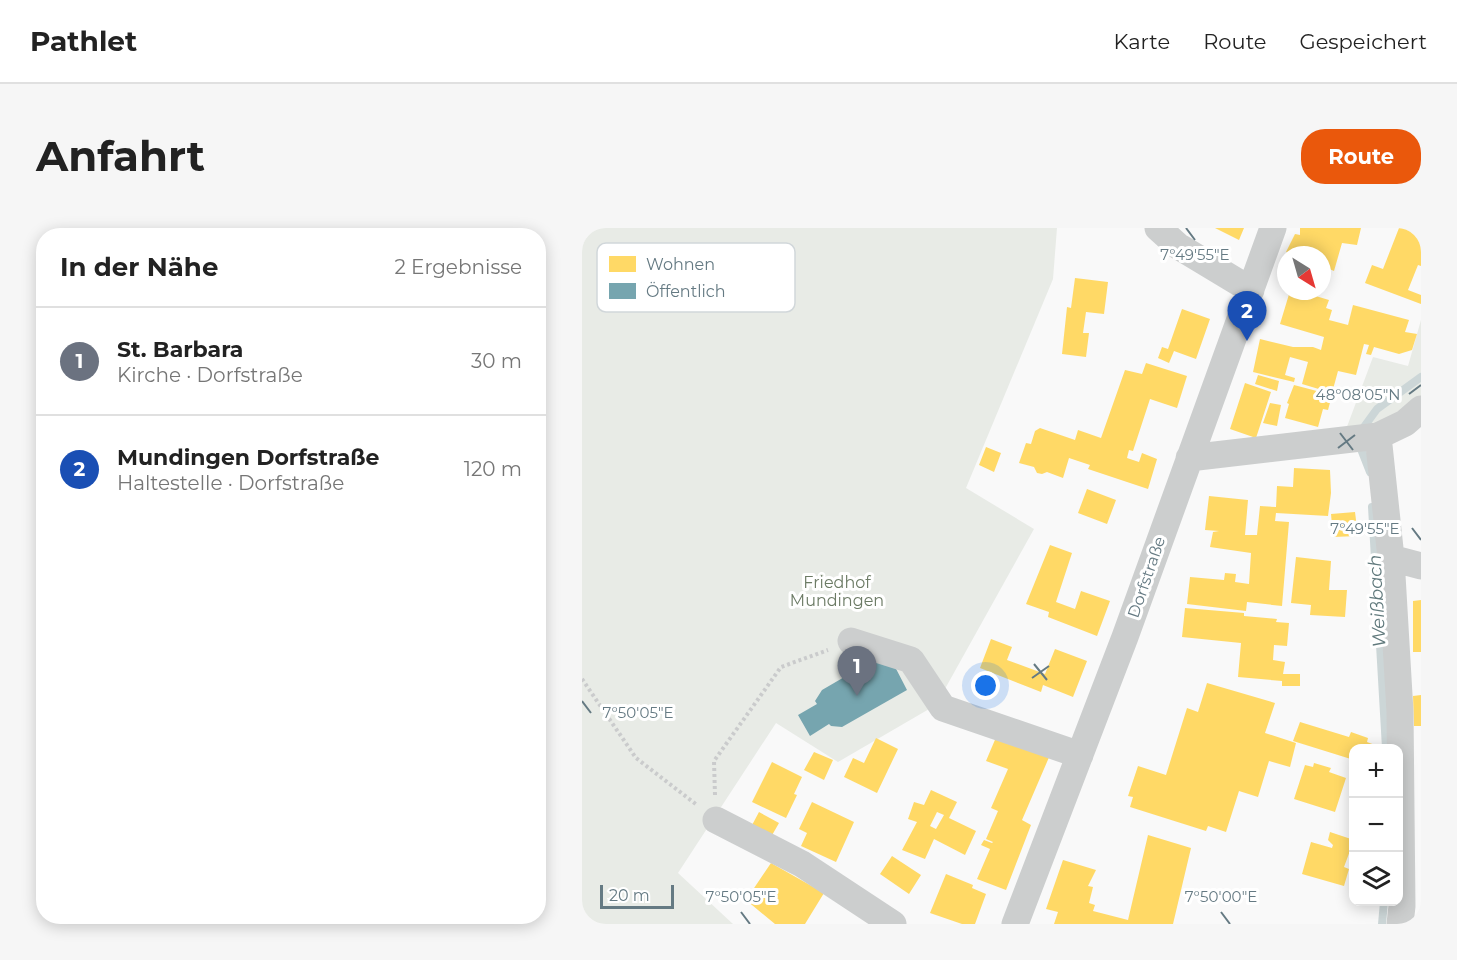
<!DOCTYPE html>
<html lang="de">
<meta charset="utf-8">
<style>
:root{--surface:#fff;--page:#f6f6f6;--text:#222;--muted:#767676;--line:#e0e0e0;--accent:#ea580c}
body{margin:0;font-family:Montserrat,sans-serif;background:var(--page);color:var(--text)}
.controls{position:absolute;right:18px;bottom:18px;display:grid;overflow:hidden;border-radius:12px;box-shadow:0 3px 15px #0003}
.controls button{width:54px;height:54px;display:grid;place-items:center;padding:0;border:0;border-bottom:2px solid var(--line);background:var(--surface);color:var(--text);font:30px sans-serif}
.compass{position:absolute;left:695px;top:18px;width:54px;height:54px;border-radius:50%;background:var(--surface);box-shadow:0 3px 15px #0003;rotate:143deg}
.scale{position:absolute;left:18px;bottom:15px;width:74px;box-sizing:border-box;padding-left:6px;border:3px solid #657a83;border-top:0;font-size:16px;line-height:21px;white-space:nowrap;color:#657a83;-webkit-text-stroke:4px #fff;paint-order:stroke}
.you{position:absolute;left:404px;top:458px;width:21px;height:21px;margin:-15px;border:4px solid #fff;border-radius:50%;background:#1a73e8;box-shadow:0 0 0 9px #1a73e833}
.badge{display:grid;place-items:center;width:39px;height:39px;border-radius:50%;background:var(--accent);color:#fff;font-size:20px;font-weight:700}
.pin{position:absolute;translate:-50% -50px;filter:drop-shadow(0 2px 3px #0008)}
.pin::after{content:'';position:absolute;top:32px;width:21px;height:18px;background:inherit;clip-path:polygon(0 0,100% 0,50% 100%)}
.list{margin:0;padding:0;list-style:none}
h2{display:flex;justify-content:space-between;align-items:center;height:78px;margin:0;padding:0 24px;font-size:26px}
h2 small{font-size:20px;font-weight:400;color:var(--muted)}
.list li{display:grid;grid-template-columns:39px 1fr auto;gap:18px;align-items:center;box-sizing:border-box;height:108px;padding:0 24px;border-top:2px solid var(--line)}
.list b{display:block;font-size:22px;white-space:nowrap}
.list p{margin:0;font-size:20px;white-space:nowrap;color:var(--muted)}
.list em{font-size:20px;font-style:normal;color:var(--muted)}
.icon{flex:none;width:33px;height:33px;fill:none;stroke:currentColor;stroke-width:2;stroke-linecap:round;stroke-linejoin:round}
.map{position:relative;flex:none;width:839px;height:696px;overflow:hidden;border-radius:24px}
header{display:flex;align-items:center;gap:36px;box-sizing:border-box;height:84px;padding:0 30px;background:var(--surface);border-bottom:2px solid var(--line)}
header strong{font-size:28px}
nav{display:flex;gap:33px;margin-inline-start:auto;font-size:21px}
.intro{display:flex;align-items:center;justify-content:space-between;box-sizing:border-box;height:144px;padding:0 36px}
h1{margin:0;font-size:42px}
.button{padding:15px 27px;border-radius:24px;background:var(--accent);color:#fff;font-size:21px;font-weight:700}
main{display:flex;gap:36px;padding:0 36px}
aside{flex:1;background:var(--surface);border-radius:24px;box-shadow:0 3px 15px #0003}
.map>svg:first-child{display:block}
</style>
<header>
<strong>Pathlet</strong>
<nav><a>Karte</a><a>Route</a><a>Gespeichert</a></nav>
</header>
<div class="intro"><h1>Anfahrt</h1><a class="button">Route</a></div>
<main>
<aside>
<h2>In der Nähe<small>2 Ergebnisse</small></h2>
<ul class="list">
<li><span class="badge" style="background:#6b7280">1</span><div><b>St. Barbara</b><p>Kirche · Dorfstraße</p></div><em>30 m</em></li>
<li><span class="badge" style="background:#1a4fb4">2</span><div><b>Mundingen Dorfstraße</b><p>Haltestelle · Dorfstraße</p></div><em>120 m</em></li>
</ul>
</aside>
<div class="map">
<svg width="839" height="696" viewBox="0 0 839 696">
<rect width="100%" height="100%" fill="#f9f9f9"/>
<!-- green -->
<path fill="#e8ebe6" d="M 0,0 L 475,0 L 471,51 L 384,260 L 452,301 L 354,477 L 256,534 L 194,495 L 96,645 L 151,696 L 0,696 Z
M 839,92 L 839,168 L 801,195 L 763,204 L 791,129 L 826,138 Z"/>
<!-- homes -->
<path fill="#ffd966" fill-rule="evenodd" d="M 633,0 L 662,0 L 657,12 Z
M 718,0 L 779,0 L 775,17 L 760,15 L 752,43 L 740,38 L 740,27 L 712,27 L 704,24 L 713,6 L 718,7 Z
M 817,0 L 839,0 L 839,38 L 836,37 L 826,62 L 839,67 L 839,76 L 783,55 L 790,37 L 801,41 Z
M 493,50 L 526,54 L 522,86 L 504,84 L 501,105 L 507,105 L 504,129 L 480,126 L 485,79 L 489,80 Z
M 708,63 L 717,63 L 747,72 L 744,80 L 750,82 L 747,92 L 766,97 L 771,77 L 827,92 L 823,104 L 835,106 L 830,122 L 817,126 L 792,119 L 789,127 L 784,126 L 787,117 L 782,116 L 774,147 L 756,143 L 750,165 L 720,156 L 726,134 L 708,129 L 703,147 L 713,150 L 712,154 L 671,144 L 678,111 L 711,119 L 731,119 L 739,122 L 742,109 L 698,96 Z
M 600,81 L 628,91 L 614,131 L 592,123 L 587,135 L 576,130 L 580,119 L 586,121 Z
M 564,135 L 605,148 L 595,180 L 568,171 L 551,223 L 547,222 L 545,230 L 557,234 L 560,225 L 575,231 L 566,261 L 506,241 L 508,237 L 487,230 L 481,250 L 465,244 L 460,246 L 455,245 L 452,239 L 437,235 L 444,215 L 449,216 L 453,203 L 458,200 L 493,212 L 496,202 L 519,210 L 543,142 L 560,146 Z
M 676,147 L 697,153 L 695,163 L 673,156 Z
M 663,155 L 689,164 L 674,210 L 648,201 Z
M 712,157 L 750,167 L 746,182 L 741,181 L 736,199 L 703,190 L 707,176 L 705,175 Z
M 688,175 L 699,177 L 695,198 L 681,195 Z
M 404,219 L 419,225 L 412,244 L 397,237 Z
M 712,240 L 748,242 L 749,265 L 746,288 L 694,285 L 693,293 L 707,294 L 700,378 L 665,374 L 664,383 L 605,376 L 608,349 L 642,352 L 643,345 L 654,346 L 653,354 L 667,356 L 669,325 L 628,319 L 631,304 L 637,303 L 623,302 L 627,268 L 666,272 L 663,307 L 675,307 L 678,278 L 694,279 L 695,258 L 711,259 Z
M 505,261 L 534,272 L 525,296 L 496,285 Z
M 773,284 L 776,308 L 751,309 L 749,286 Z
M 468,317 L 490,325 L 474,374 L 493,381 L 499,363 L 528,373 L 515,408 L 466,389 L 467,384 L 444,376 Z
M 714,329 L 749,333 L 747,362 L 765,362 L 763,389 L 728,387 L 729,377 L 709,375 Z
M 839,372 L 839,424 L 831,424 L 831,373 Z
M 603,380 L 662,385 L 662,388 L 695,391 L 694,394 L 707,395 L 705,418 L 692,417 L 691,432 L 703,434 L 701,446 L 718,446 L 718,458 L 700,458 L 700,453 L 656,449 L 659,415 L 600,409 Z
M 409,411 L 430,419 L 425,432 L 463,446 L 473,421 L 505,433 L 491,469 L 461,457 L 459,464 L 398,440 Z
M 625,455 L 693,475 L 683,505 L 714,515 L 708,539 L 687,533 L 676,569 L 657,563 L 644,604 L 626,598 L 624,603 L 548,579 L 551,569 L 546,568 L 556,538 L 584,547 L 605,480 L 616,484 Z
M 839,467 L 839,498 L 832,498 L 831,468 Z
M 718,494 L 767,509 L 769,504 L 786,510 L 785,514 L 793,517 L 793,520 L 772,520 L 772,532 L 711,513 Z
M 415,507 L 468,527 L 440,592 L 449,597 L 424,662 L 395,651 L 408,621 L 399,617 L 402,612 L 410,615 L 411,614 L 404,611 L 416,583 L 409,580 L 426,541 L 404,533 Z
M 294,510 L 316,521 L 295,565 L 262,549 L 271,530 L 282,535 Z
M 232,524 L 251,532 L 242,552 L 222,542 Z
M 190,534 L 220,549 L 212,566 L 215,567 L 204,590 L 170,574 Z
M 732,535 L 749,540 L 747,544 L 764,550 L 753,584 L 712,571 L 723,537 L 731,539 Z
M 349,562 L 375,574 L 367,590 L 394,603 L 383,627 L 352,611 L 343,631 L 320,622 L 335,594 L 326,591 L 332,574 L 342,577 ZM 355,584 L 362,587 L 354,601 L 348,598 Z
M 230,574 L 272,594 L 254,634 L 219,618 L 225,605 L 217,601 Z
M 177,584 L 197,595 L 189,609 L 169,599 Z
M 748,604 L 772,612 L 762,639 L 767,641 L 762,658 L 720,646 L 729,614 L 750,620 L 751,617 L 746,612 Z
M 566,607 L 609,620 L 591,696 L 472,696 L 476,684 L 464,681 L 481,632 L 514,642 L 506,658 L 511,659 L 507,675 L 513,677 L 511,683 L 546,692 Z
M 310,628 L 339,647 L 327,666 L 298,646 Z
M 189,635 L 242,665 L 223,696 L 193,696 L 164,672 Z
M 364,646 L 391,657 L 390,660 L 404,666 L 393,696 L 380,696 L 348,685 Z"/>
<!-- public -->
<path fill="#76a5af" d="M 302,426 L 310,433 L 325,462 L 260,499 L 249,498 L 247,496 L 228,508 L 216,487 L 235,476 L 233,473 L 240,462 Z"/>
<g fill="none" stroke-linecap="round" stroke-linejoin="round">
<!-- stream -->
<path stroke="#ccd6d7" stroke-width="8" d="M 779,203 L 795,181 L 839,149
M 777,216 L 788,244
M 790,279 L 804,520
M 800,696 L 802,674"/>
<!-- path -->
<path stroke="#cacbcc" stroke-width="4" stroke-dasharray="3 3" stroke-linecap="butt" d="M 0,451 L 54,530 L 115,577
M 133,567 L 132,533 L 199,439 L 246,422"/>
<!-- minor -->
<path stroke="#cccece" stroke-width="27" d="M 576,0 L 596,18 L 669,62
M 796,208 L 809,330 L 818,484 L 820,678 L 818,696
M 607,230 L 796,208 L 823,195 L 839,181
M 809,330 L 839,338
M 269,413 L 329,432 L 361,480 L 498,527
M 134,592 L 220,636 L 311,696
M 433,696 L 543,409 L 691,0"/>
</g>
<!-- ticks -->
<path fill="none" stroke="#657a83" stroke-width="2" d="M 604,0 L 613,12M 827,166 L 839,157M 758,205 L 771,222M 756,220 L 773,207M 830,300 L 839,312M 452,436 L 465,452M 450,450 L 467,438M 0,473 L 9,485M 159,684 L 168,696M 639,684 L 648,696"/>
<g text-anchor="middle" stroke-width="6" stroke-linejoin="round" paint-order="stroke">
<!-- street labels -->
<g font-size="16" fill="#657a83" stroke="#fff">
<text transform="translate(564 349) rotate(-71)" y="6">Dorfstraße</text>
</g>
<!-- park labels -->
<g font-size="16" fill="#6b7a64" stroke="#fff">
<text x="255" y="360">Friedhof<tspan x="255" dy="18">Mundingen</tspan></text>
</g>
<!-- water labels -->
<g font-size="18" font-style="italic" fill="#60797c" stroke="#fff">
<text transform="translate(795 373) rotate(-93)" y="6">Weißbach</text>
</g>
</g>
<!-- legend -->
<rect x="15" y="15" width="198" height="69" rx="9" fill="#fff" stroke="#d1d7da" stroke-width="1.5"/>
<rect x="27" y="28" width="27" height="16" fill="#ffd966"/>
<rect x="27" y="55" width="27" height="16" fill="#76a5af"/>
<g font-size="16" fill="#657a83">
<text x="64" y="42">Wohnen</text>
<text x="64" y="69">Öffentlich</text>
</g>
<g font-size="15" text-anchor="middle" fill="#657a83" stroke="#fff" stroke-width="6" stroke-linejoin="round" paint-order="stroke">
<text x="613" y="32">7°49'55"E</text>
<text x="776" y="172">48°08'05"N</text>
<text x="783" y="306">7°49'55"E</text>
<text x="56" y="490">7°50'05"E</text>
<text x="159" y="674">7°50'05"E</text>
<text x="639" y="674">7°50'00"E</text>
</g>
</svg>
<div class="controls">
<button>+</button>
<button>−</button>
<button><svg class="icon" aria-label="layers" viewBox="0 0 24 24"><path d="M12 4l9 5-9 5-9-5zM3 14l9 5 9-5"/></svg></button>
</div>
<svg class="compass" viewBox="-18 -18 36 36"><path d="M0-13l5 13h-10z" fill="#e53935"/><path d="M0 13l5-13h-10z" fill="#767676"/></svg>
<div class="scale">20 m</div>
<div class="you"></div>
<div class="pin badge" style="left:275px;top:468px;background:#6b7280">1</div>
<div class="pin badge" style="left:665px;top:113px;background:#1a4fb4">2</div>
</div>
</main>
